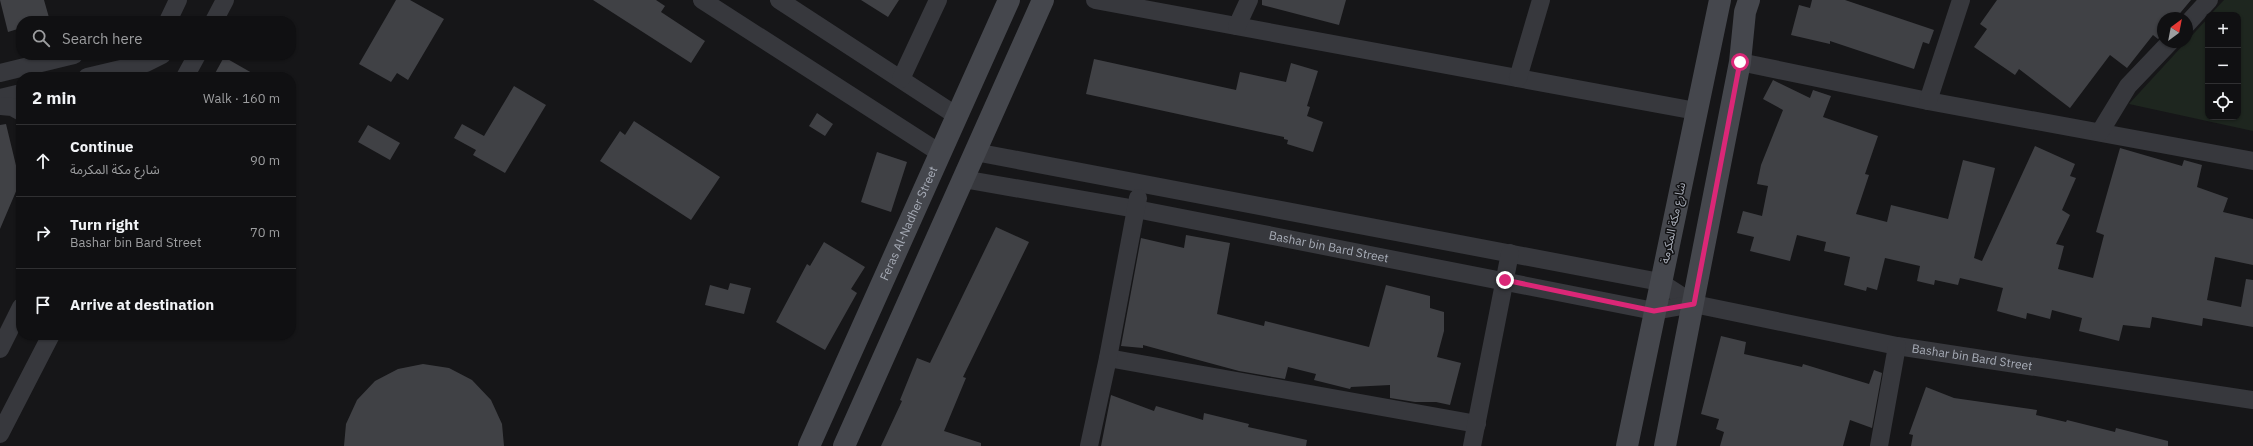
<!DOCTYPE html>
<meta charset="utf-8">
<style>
:root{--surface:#101012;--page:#19191b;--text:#f1f3f6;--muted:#9c9d9f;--line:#303032}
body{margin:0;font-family:"IBM Plex Sans","Noto Sans Arabic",sans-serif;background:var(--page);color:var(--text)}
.controls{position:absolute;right:12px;top:12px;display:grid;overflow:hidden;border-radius:8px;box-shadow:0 1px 3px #0004}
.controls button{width:36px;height:36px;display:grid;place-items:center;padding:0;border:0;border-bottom:1px solid var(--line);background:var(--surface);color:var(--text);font:20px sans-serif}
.compass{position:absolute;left:2157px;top:12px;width:36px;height:36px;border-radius:50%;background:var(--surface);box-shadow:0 1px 3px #0004;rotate:32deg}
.stop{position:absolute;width:12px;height:12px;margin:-9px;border:3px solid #db2777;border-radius:50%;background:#fff}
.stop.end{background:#db2777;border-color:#fff;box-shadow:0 1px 4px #0008}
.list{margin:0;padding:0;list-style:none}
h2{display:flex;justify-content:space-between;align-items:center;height:52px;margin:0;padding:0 16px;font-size:17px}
h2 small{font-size:13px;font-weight:400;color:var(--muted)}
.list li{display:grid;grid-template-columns:26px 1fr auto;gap:12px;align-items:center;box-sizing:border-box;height:72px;padding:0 16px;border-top:1px solid var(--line)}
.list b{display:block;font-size:15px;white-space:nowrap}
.list p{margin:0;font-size:13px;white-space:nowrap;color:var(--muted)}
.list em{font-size:13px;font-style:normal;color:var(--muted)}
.icon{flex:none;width:22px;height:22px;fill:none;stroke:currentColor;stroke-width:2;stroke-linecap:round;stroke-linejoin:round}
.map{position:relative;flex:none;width:2253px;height:446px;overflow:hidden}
.search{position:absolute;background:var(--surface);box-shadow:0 1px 3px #0004;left:16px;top:16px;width:280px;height:44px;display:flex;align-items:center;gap:10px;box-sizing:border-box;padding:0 14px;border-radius:16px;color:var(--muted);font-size:15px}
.panel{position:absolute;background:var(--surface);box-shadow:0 1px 3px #0004;left:16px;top:72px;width:280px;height:268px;border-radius:16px}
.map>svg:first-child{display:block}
</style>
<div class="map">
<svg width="2253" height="446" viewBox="0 0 2253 446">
<rect width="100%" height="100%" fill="#161618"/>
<!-- green -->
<path fill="#1e261f" d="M 2224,0 L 2253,0 L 2253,131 L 2129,104 L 2208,18 L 2208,117 L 2238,117 L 2238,15 L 2210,15 Z"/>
<!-- building -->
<path fill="#404145" d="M 0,0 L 44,0 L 50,21 L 21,21 L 21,28 L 8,32 Z
M 396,0 L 410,0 L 444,19 L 408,80 L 397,73 L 391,82 L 359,64 Z
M 593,0 L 656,0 L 665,6 L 661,12 L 705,41 L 691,63 Z
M 861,0 L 899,0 L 888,17 Z
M 1262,0 L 1346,0 L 1339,25 L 1262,5 Z
M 1812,0 L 1845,0 L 1934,30 L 1929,44 L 1923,42 L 1914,69 L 1830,41 L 1830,44 L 1791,35 L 1799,5 L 1810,8 Z
M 1997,0 L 2191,0 L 2176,18 L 2163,18 L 2163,34 L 2158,39 L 2153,35 L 2127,68 L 2110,55 L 2070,108 L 2019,69 L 2015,75 L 1974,47 L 1987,29 L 1980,24 Z
M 224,57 L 259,77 L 213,77 Z
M 1094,59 L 1236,90 L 1240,72 L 1286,82 L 1291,63 L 1318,71 L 1307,106 L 1310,107 L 1307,116 L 1323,122 L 1313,152 L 1287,144 L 1288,140 L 1284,139 L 1284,137 L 1086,94 Z
M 1773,80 L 1810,98 L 1813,90 L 1831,96 L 1823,117 L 1878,136 L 1865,174 L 1869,175 L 1856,214 L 1887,222 L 1891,205 L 1948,219 L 1963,160 L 1995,168 L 1974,258 L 1982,261 L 2035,146 L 2075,164 L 2070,176 L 2076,178 L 2062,210 L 2070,215 L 2056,244 L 2064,246 L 2058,269 L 2093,278 L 2104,235 L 2096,232 L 2120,148 L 2182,166 L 2184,160 L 2202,165 L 2197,187 L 2228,198 L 2223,212 L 2253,219 L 2253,265 L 2215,257 L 2207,300 L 2241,307 L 2246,279 L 2253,280 L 2253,327 L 2203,318 L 2202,326 L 2152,317 L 2150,328 L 2123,325 L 2119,341 L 2079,331 L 2082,318 L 2052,310 L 2050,319 L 2027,313 L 2026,319 L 1997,311 L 2003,288 L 1960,278 L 1958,285 L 1935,280 L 1934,285 L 1917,281 L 1920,266 L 1885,258 L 1877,290 L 1867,287 L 1866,291 L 1844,285 L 1850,257 L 1824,251 L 1826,242 L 1797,235 L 1790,261 L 1750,251 L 1754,237 L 1737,233 L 1743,211 L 1762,216 L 1768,186 L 1757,184 L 1761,165 L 1783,110 L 1763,99 Z
M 514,86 L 546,105 L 505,173 L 473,155 L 476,150 L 454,138 L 462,124 L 484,136 Z
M 817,113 L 833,124 L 825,136 L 809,126 Z
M 634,121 L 720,177 L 691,220 L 600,161 L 620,131 L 625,135 Z
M 6,124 L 20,182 L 0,229 L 0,125 Z
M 368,125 L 400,143 L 390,160 L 358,142 Z
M 877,152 L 907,162 L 891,212 L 861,202 Z
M 996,227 L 1029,242 L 963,377 L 966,378 L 944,431 L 981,443 L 981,446 L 881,446 L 902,401 L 900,400 L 917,358 L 930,363 Z
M 1186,235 L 1230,243 L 1217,314 L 1264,326 L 1265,321 L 1369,347 L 1386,285 L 1430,296 L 1430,308 L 1444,312 L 1444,331 L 1437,357 L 1461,363 L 1450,405 L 1436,402 L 1415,402 L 1390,398 L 1390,385 L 1351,387 L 1350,389 L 1314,380 L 1316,374 L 1288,367 L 1285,379 L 1239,371 L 1143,345 L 1143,348 L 1121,346 L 1141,238 L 1184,248 Z
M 824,242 L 865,267 L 851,289 L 857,293 L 825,350 L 776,322 L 807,264 L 810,266 Z
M 730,283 L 751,288 L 744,314 L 705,305 L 710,285 L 728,290 Z
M 1721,336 L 1746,342 L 1744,354 L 1802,367 L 1803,364 L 1869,384 L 1874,370 L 1882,373 L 1872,428 L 1850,420 L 1843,446 L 1720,446 L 1724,432 L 1716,429 L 1719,419 L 1701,414 Z
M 423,364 L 449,368 L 472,380 L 491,400 L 502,424 L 504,446 L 344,446 L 346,424 L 357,400 L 375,381 L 398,369 Z
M 1926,387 L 1954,398 L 2037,410 L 2036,415 L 2066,422 L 2067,420 L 2115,432 L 2116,428 L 2168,441 L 2168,446 L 1911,446 L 1913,435 L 1909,434 Z
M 1111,395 L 1154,411 L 1156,406 L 1203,420 L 1204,413 L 1249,424 L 1248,427 L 1307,440 L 1306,446 L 1101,446 Z"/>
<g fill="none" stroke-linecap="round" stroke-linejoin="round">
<!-- street -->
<g stroke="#37383d" stroke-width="18">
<path d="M 702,0 L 940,153"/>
<path d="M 779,0 L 957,116"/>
<path d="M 1095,0 L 1696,111"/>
<path d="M 168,21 L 178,0"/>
<path d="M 214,21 L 225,0"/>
<path d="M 2187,24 L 2209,0"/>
<path d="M 1237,26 L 1249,0"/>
<path d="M 1740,62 L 1928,101 L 2253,161"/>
<path d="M 0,73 L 74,55"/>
<path d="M 87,77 L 146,63 L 162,55"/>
<path d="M 185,77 L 197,55"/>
<path d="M 1518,78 L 1541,0"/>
<path d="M 901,79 L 938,0"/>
<path d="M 0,98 L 21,93"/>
<path d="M 1928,101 L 1961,0"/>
<path d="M 0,106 L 12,107 L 21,112"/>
<path d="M 2100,132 L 2128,86 L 2170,42"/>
<path id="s1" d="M 975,152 L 1660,282 L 1694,304 L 1897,346 L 2253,400"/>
<path id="s2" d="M 963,179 L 1136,209 L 1654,311 L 1694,304"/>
<path d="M 0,349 L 21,307"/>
<path d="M 1108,358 L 1477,424"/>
<path d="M 0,434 L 51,335"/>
<path d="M 1089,446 L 1108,358 L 1138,198"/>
<path d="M 1472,446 L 1510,253"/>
<path d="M 1879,446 L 1897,346"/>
</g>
<!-- secondary -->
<g stroke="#45474d" stroke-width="22">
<path id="s3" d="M 809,446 L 1009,0"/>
<path d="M 844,446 L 1043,0"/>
<path d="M 1627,446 L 1720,0"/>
<path d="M 1665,446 L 1740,62 L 1745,12 L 1749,0"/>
</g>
</g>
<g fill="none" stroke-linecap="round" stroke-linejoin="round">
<!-- route -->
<path stroke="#db2777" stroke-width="5" d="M 1505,280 L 1654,311 L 1694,304 L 1740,62"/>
</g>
<g text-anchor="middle" stroke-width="3" stroke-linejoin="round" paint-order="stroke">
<!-- street labels -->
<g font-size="12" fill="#a8adb8" stroke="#111113">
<text dy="4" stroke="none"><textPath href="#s3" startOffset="244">Feras Al-Nadher Street</textPath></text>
<text transform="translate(1673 223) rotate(-78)" y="4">شارع مكة المكرمة</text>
<text dy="4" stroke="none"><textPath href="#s2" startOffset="372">Bashar bin Bard Street</textPath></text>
<text dy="4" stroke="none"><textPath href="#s1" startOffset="1021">Bashar bin Bard Street</textPath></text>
</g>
</g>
</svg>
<div class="controls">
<button>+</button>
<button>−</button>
<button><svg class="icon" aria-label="locate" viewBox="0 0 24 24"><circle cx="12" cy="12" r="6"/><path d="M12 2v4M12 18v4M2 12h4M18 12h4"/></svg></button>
</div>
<svg class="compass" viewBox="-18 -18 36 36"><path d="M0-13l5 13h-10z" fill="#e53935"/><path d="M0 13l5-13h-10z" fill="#9c9d9f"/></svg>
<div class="stop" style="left:1740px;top:62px"></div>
<div class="stop end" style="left:1505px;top:280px"></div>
<div class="search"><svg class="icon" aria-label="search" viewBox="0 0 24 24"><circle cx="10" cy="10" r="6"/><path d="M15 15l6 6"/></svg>Search here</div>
<section class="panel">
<h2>2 min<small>Walk · 160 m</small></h2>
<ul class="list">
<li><svg class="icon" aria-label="ahead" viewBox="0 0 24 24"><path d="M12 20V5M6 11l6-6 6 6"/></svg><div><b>Continue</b><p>شارع مكة المكرمة</p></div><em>90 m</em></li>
<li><svg class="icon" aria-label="right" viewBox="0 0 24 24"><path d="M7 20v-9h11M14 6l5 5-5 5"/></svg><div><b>Turn right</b><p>Bashar bin Bard Street</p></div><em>70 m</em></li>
<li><svg class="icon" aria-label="arrive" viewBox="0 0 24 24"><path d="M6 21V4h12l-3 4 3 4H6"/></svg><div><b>Arrive at destination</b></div></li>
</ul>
</section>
</div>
